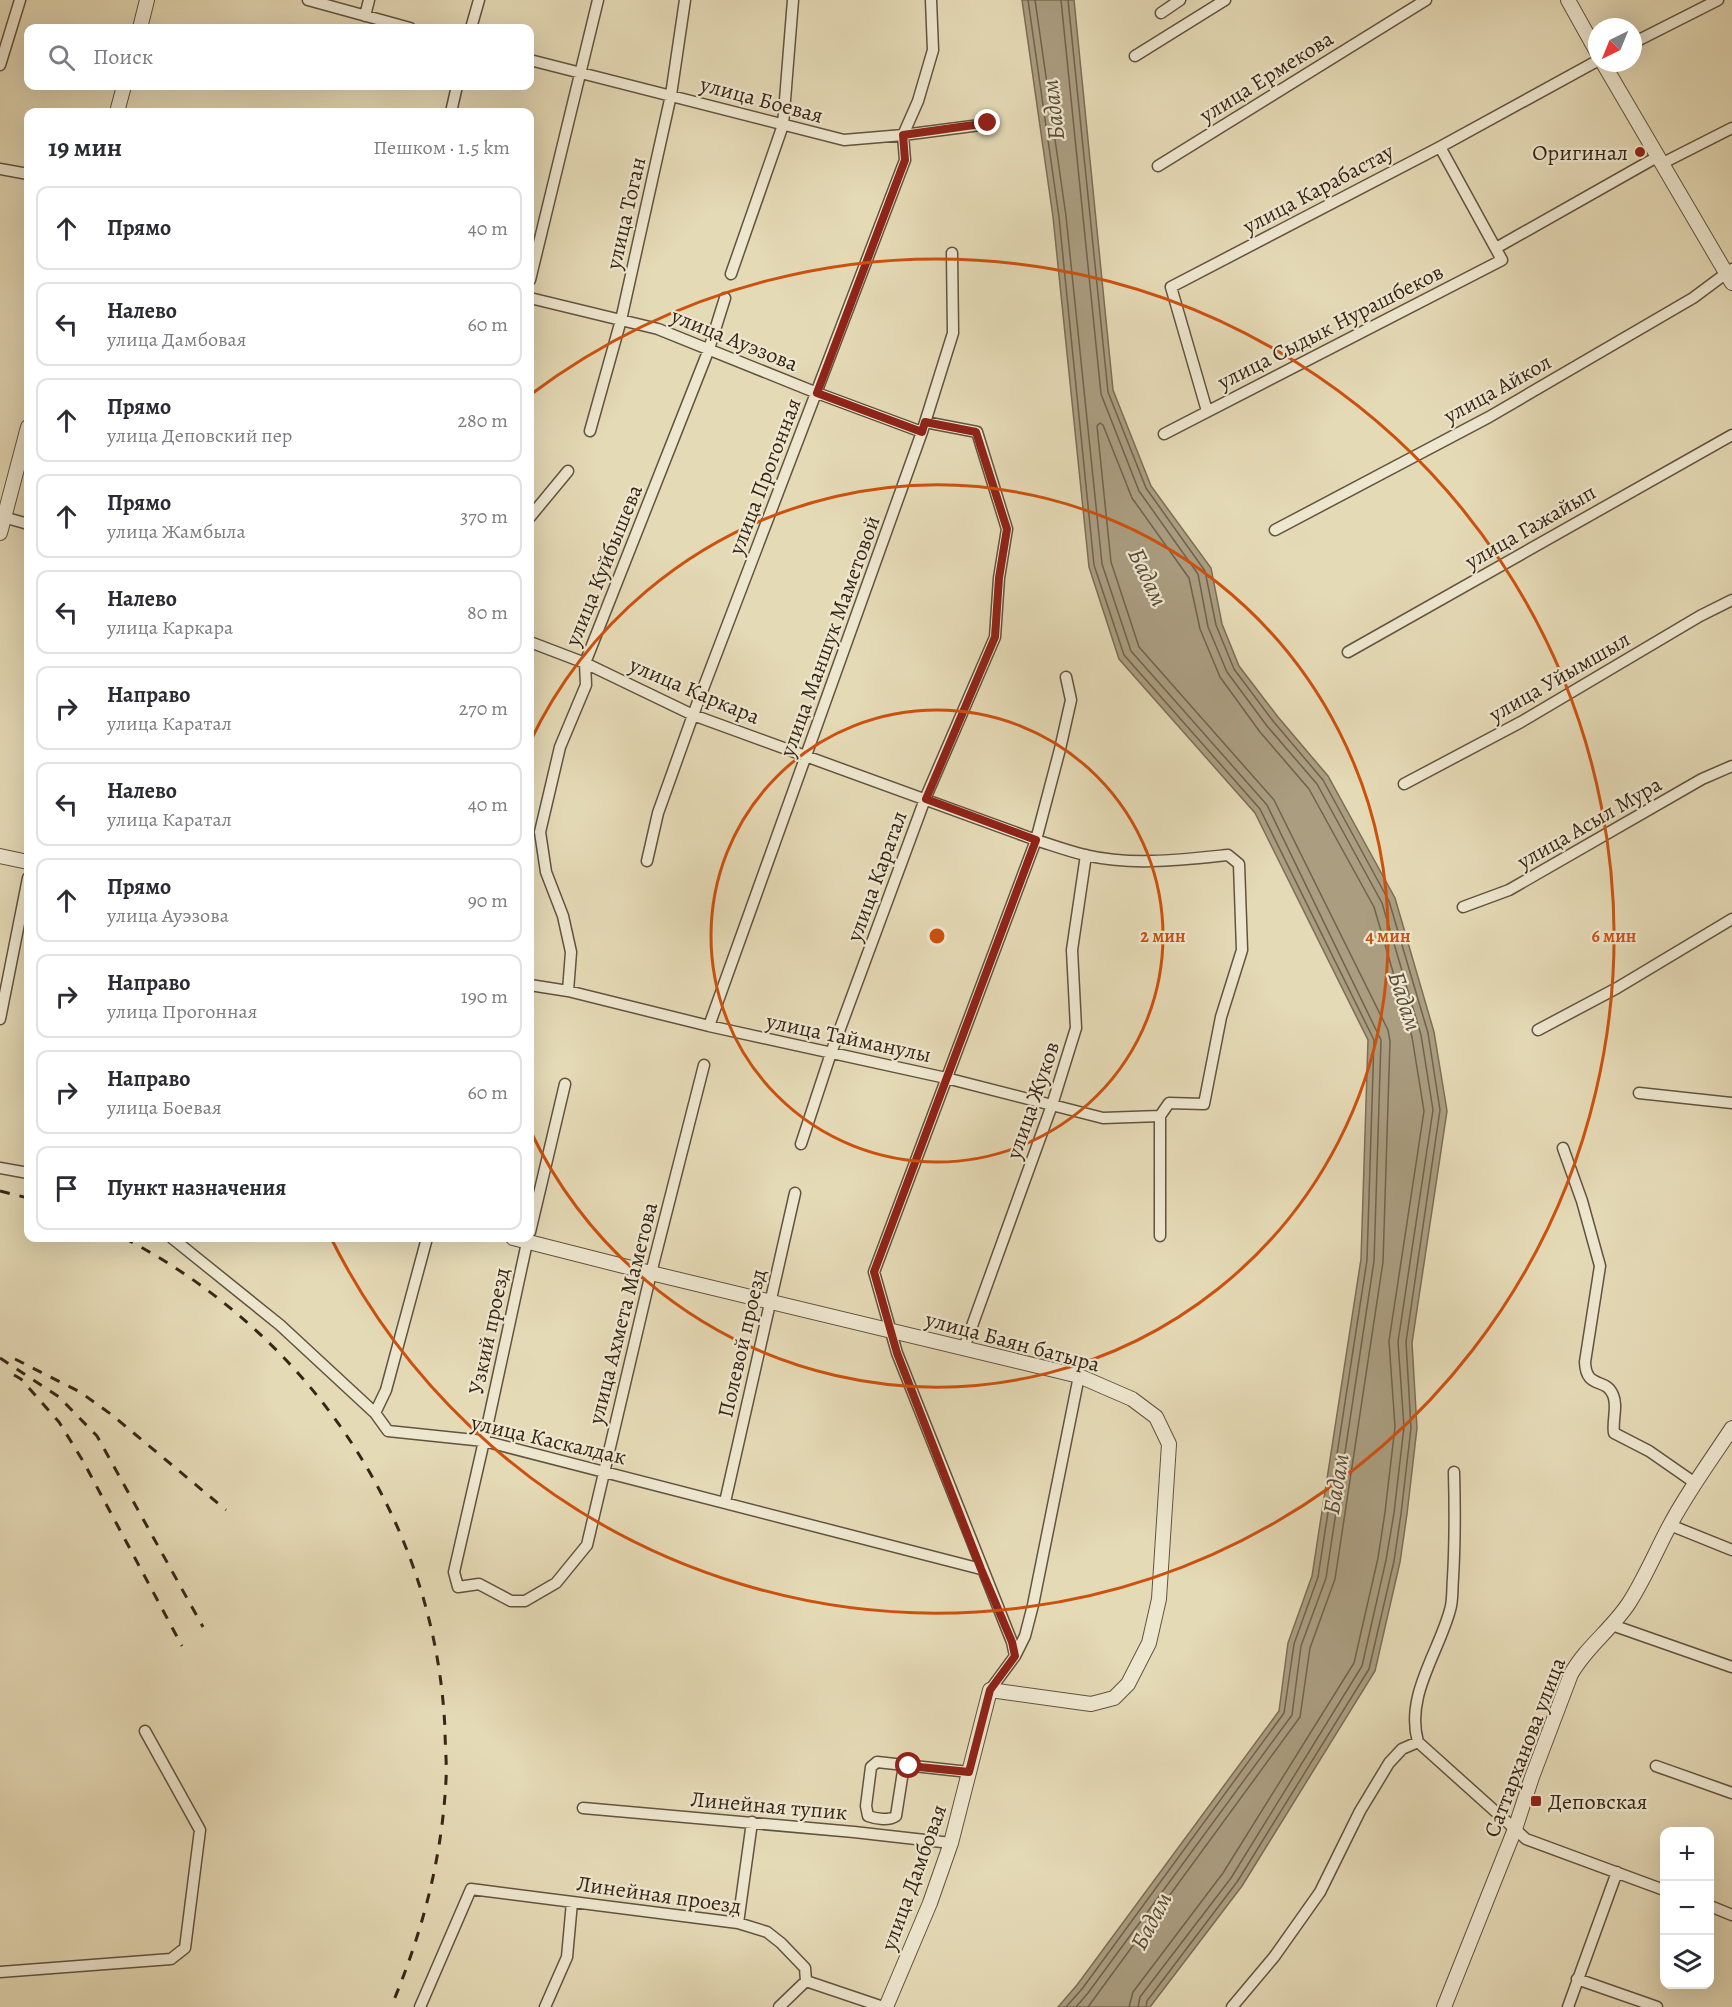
<!DOCTYPE html>
<html lang="ru">
<meta charset="utf-8">
<style>
:root{--surface:#fff;--page:#f2f2f3;--text:#2b2b33;--muted:#7c7c81;--line:#e1e1e2}
body{margin:0;font-family:Alegreya,serif;background:var(--page);color:var(--text)}
.controls{position:absolute;right:18px;bottom:18px;display:grid;overflow:hidden;border-radius:12px;box-shadow:0 6px 24px #0002}
.controls button{width:54px;height:54px;display:grid;place-items:center;padding:0;border:0;border-bottom:2px solid var(--line);background:var(--surface);color:var(--text);font:30px sans-serif}
.compass{position:absolute;left:1588px;top:18px;width:54px;height:54px;border-radius:50%;background:var(--surface);box-shadow:0 6px 24px #0002;rotate:223deg}
.stop{position:absolute;width:18px;height:18px;margin:-14px;border:4px solid #8f2418;border-radius:50%;background:#fff}
.stop.end{background:#8f2418;border-color:#fff;box-shadow:0 2px 6px #0008}
.list{margin:0;padding:0;list-style:none}
h2{display:flex;justify-content:space-between;align-items:center;height:78px;margin:0;padding:0 24px;font-size:26px}
h2 small{font-size:20px;font-weight:400;color:var(--muted)}
.list li{display:grid;grid-template-columns:39px 1fr auto;gap:18px;align-items:center;box-sizing:border-box;height:84px;margin:0 12px 12px;padding:0 12px;border:2px solid var(--line);border-radius:12px}
.list b{display:block;font-size:22px;white-space:nowrap}
.list p{margin:0;font-size:20px;white-space:nowrap;color:var(--muted)}
.list em{font-size:20px;font-style:normal;color:var(--muted)}
.icon{flex:none;width:33px;height:33px;fill:none;stroke:currentColor;stroke-width:2;stroke-linecap:round;stroke-linejoin:round}
.map{position:relative;flex:none;width:1732px;height:2007px;overflow:hidden}
.search{position:absolute;background:var(--surface);box-shadow:0 6px 24px #0002;left:24px;top:24px;width:510px;height:66px;display:flex;align-items:center;gap:15px;box-sizing:border-box;padding:0 21px;border-radius:12px;color:var(--muted);font-size:22px}
.panel{position:absolute;background:var(--surface);box-shadow:0 6px 24px #0002;left:24px;top:108px;width:510px;height:1134px;border-radius:12px}
.map>svg:first-child{display:block}
</style>
<div class="map">
<svg width="1732" height="2007" viewBox="0 0 1732 2007">
<rect width="100%" height="100%" fill="#e5dab6"/>
<filter id="stains"><feTurbulence type="fractalNoise" baseFrequency=".00333" numOctaves="4"/><feColorMatrix values="0 0 0 0 .2 0 0 0 0 .09 0 0 0 0 .02 0 0 0 .5 -.17"/></filter>
<radialGradient id="worn" r=".72"><stop offset=".6" stop-color="#630" stop-opacity="0"/><stop offset="1" stop-color="#630" stop-opacity=".3"/></radialGradient>
<!-- water -->
<path fill="#aa9d80" stroke="#7c6d56" stroke-width="1.5" d="M 1022,0 L 1074,0 L 1113,390 L 1151,486 L 1211,568 L 1222,624 L 1239,666 L 1278,717 L 1328,776 L 1395,898 L 1434,1032 L 1447,1111 L 1412,1343 L 1417,1428 L 1407,1514 L 1400,1562 L 1375,1671 L 1242,1886 L 1150,2007 L 1058,2007 L 1077,1985 L 1279,1711 L 1288,1643 L 1312,1576 L 1361,1259 L 1368,1040 L 1255,813 L 1119,659 L 1089,567 L 1053,217 Z"/>
<g fill="none" stroke-linecap="round" stroke-linejoin="round">
<!-- shore -->
<path stroke="#70624c" stroke-width="1.5" d="M 1028,0 L 1059,217 L 1094,565 L 1124,655 L 1260,809 L 1374,1040 L 1367,1260 L 1318,1577 L 1294,1644 L 1284,1713 L 1082,1989 L 1066,2007
M 1035,0 L 1066,216 L 1102,564 L 1131,651 L 1267,805 L 1381,1040 L 1374,1261 L 1326,1578 L 1301,1646 L 1292,1715 L 1088,1993 L 1076,2007
M 1061,0 L 1101,394 L 1139,491 L 1198,574 L 1208,627 L 1227,672 L 1267,726 L 1317,784 L 1382,903 L 1421,1035 L 1433,1110 L 1398,1342 L 1404,1427 L 1394,1513 L 1386,1560 L 1362,1666 L 1231,1878 L 1140,1997 L 1138,2007
M 1068,0 L 1108,392 L 1146,488 L 1205,571 L 1216,625 L 1234,669 L 1273,721 L 1323,780 L 1389,901 L 1428,1033 L 1440,1110 L 1406,1342 L 1411,1428 L 1401,1514 L 1394,1561 L 1369,1669 L 1237,1882 L 1147,2001 L 1146,2007
M 1088,2007 L 1300,1717 L 1310,1648 L 1335,1579 L 1383,1262 L 1390,1041 L 1388,1030 L 1274,800 L 1139,647 L 1111,562 L 1097,426 L 1100,423 L 1103,425 L 1132,498 L 1189,578 L 1200,629 L 1220,677 L 1260,732 L 1309,789 L 1374,907 L 1412,1037 L 1424,1111 L 1389,1341 L 1395,1427 L 1385,1512 L 1378,1558 L 1354,1663 L 1223,1873 L 1133,1992 L 1129,2007"/>
<defs>
<path id="minor" d="M 308,0 L 410,28
M 1161,13 L 1180,0
M 365,16 L 369,0
M 471,28 L 479,0
M 1633,43 L 1718,0
M 1135,56 L 1225,0
M 530,60 L 844,140 L 903,135 L 988,124
M 0,65 L 20,0
M 451,112 L 457,86
M 1661,164 L 1732,128
M 1158,166 L 1426,0
M 0,169 L 28,174
M 1496,248 L 1657,157
M 731,274 L 783,125 L 793,0
M 530,280 L 598,0
M 530,298 L 658,329 L 817,393 L 922,432
M 1207,411 L 1171,287 L 1440,147 L 1597,61
M 590,431 L 621,320 L 671,95 L 685,0
M 1164,434 L 1502,260 L 1440,147
M 0,516 L 28,524
M 530,517 L 568,471
M 1275,530 L 1489,417 L 1693,298 L 1732,269
M 530,642 L 585,663 L 693,715 L 1036,840 C 1052,845 1068,851 1085,855 C 1132,866 1180,860 1228,855 L 1239,864 L 1242,950 L 1221,1017 L 1204,1104 L 1169,1103 L 1160,1116 L 1160,1236
M 1348,652 L 1732,435
M 1404,784 L 1521,722 L 1700,616 L 1732,600
M 647,861 L 658,813 L 693,715 L 905,160 L 903,135 L 918,101 L 933,50 L 931,0
M 1463,907 L 1509,890 L 1702,779 L 1732,766
M 530,985 L 568,991 L 709,1026 L 946,1078 L 1103,1118 L 1160,1116
M 568,991 L 571,952 L 563,916 L 546,872 L 540,832 L 560,747 L 586,685 L 585,663 L 709,349 L 725,298
M 0,1019 L 28,878
M 709,1026 L 922,432 L 953,333 L 952,253
M 1538,1030 L 1617,988 L 1732,919
M 1639,1093 L 1732,1103
M 801,1144 L 831,1053 L 925,799 L 995,637 L 999,578 L 1007,529 L 977,432 L 925,422
M 1563,1148 L 1582,1201 L 1600,1266 L 1585,1362 C 1586,1390 1606,1377 1613,1395 C 1618,1406 1612,1421 1614,1433 L 1649,1451 L 1695,1483
M 0,1168 L 28,1173
M 530,1232 L 565,1084
M 172,1238 L 280,1325 L 375,1413 L 388,1431 L 484,1441 L 981,1569
M 528,1238 L 484,1441 L 454,1572 L 458,1587 L 479,1584 L 511,1601 L 525,1601 L 556,1583 L 587,1545 L 651,1273 L 704,1065
M 964,1348 L 1052,1105 L 1076,1028 L 1072,950 L 1086,855
M 375,1413 L 386,1390 L 427,1238
M 1454,1472 C 1455,1508 1455,1543 1453,1578 C 1452,1589 1453,1601 1450,1610 C 1438,1654 1405,1696 1418,1742 L 1526,1839 L 1664,1890
M 725,1502 L 795,1193
M 1670,1525 L 1732,1550
M 1612,1625 L 1732,1667
M 1015,1656 L 1025,1636 L 1033,1605 L 1079,1376
M 990,1690 L 1015,1656 L 1012,1642 L 897,1353 L 874,1272 L 1036,840 L 1060,749 L 1071,700 L 1066,677
M 904,1765 L 896,1816 C 889,1821 876,1819 868,1816 L 866,1806 L 871,1767 L 877,1762 L 969,1772
M 1656,1766 L 1732,1793
M 583,1808 L 854,1832 L 951,1843
M 1710,1906 L 1732,1915
M 738,1923 L 752,1822
M 0,1972 L 171,1959 L 185,1948 L 200,1830 L 145,1731
M 1577,1979 L 1657,2007
M 420,2007 L 471,1889 L 738,1923 L 767,1932 L 781,1943 L 805,1968 L 806,1981 L 883,2007
M 545,2007 L 567,1957 L 572,1902
M 779,2007 L 806,1981
M 1232,2007 L 1274,1957 L 1320,1892 L 1360,1811 L 1389,1763 L 1402,1749 L 1418,1742
M 1568,2007 L 1617,1872"/>
<path id="tertiary" d="M 1568,0 L 1597,52
M 140,28 L 147,0
M 1603,63 L 1732,283
M 117,112 L 124,86
M 0,533 L 28,427
M 0,856 L 28,862
M 513,1238 L 651,1273 L 1079,1376 L 1132,1399 L 1156,1417 L 1169,1444 L 1159,1599 L 1149,1643 L 1128,1684 L 1114,1698 L 1091,1704 L 990,1690 L 951,1843 L 930,1903 L 886,2007
M 1444,2007 L 1515,1829 L 1532,1777 L 1571,1674 C 1586,1647 1612,1629 1629,1603 C 1645,1578 1656,1551 1670,1525 C 1688,1491 1711,1460 1732,1428"/>
</defs>
<!-- minor casing -->
<use href="#minor" stroke="#62533f" stroke-width="13"/>
<!-- tertiary casing -->
<use href="#tertiary" stroke="#62533f" stroke-width="16"/>
<!-- minor -->
<use href="#minor" stroke="#eee7d0" stroke-width="10"/>
<!-- tertiary -->
<use href="#tertiary" stroke="#eee7d0" stroke-width="14"/>
<!-- rail -->
<path stroke="#372617" stroke-width="3" stroke-dasharray="10 10" stroke-linecap="butt" d="M 0,1191 L 28,1198
M 124,1238 C 309,1334 436,1520 445,1730 C 445,1746 447,1763 446,1780 C 442,1859 422,1934 391,2007
M 0,1358 L 59,1397 L 97,1436 L 203,1627
M 15,1359 L 80,1392 L 112,1415 L 226,1510
M 14,1375 L 21,1379 L 59,1422 L 83,1461 L 182,1646"/>
</g>
<g fill="none" stroke-linecap="round" stroke-linejoin="round">
<!-- route -->
<path stroke="#8f2418" stroke-width="8" d="M 909,1766 L 969,1772 L 990,1690 L 1015,1656 L 1012,1642 L 981,1569 L 897,1353 L 874,1272 L 1036,840 L 926,799 L 995,637 L 999,578 L 1007,529 L 976,432 L 925,422 L 922,432 L 817,393 L 905,160 L 903,135 L 988,123"/>
</g>
<!-- distance rings -->
<g fill="none" stroke="#cd510e" stroke-width="3">
<circle cx="937" cy="936" r="226"/>
<path d="M530 742A451 451 0 1 1 530 1130"/>
<path d="M530 395A677 677 0 1 1 331 1238"/>
</g>
<!-- markers -->
<g fill="#8f2418" stroke="#eee7d0" stroke-width="2">
<circle cx="1640" cy="152" r="6"/>
<rect x="1530" y="1795" width="12" height="12" rx="3"/>
</g>
<g text-anchor="middle" stroke-width="4.5" stroke-linejoin="round" paint-order="stroke">
<!-- street labels -->
<g font-size="22" fill="#372617" stroke="#eee7d0">
<text transform="translate(1266 76) rotate(-32)" y="8">улица Ермекова</text>
<text transform="translate(762 99) rotate(15)" y="8">улица Боевая</text>
<text transform="translate(1318 188) rotate(-28)" y="8">улица Карабастау</text>
<text transform="translate(625 213) rotate(-77)" y="8">улица Тоган</text>
<text transform="translate(1330 326) rotate(-27)" y="8">улица Сыдык Нурашбеков</text>
<text transform="translate(735 339) rotate(22)" y="8">улица Ауэзова</text>
<text transform="translate(1497 388) rotate(-29)" y="8">улица Айкол</text>
<text transform="translate(764 476) rotate(-69)" y="8">улица Прогонная</text>
<text transform="translate(1530 526) rotate(-30)" y="8">улица Гажайып</text>
<text transform="translate(603 565) rotate(-68)" y="8">улица Куйбышева</text>
<text transform="translate(829 636) rotate(-70)" y="8">улица Маншук Маметовой</text>
<text transform="translate(1559 676) rotate(-30)" y="8">улица Уйымшыл</text>
<text transform="translate(695 690) rotate(23)" y="8">улица Каркара</text>
<text transform="translate(1589 822) rotate(-30)" y="8">улица Асыл Мура</text>
<text transform="translate(876 876) rotate(-70)" y="8">улица Каратал</text>
<text transform="translate(849 1037) rotate(12)" y="8">улица Тайманулы</text>
<text transform="translate(1032 1100) rotate(-71)" y="8">улица Жуков</text>
<text transform="translate(622 1313) rotate(-76)" y="8">улица Ахмета Маметова</text>
<text transform="translate(488 1331) rotate(-78)" y="8">Узкий проезд</text>
<text transform="translate(1013 1341) rotate(15)" y="8">улица Баян батыра</text>
<text transform="translate(741 1343) rotate(-77)" y="8">Полевой проезд</text>
<text transform="translate(549 1439) rotate(13)" y="8">улица Каскалдак</text>
<text transform="translate(1524 1747) rotate(-69)" y="8">Саттарханова улица</text>
<text transform="translate(769 1805) rotate(5)" y="8">Линейная тупик</text>
<text transform="translate(913 1877) rotate(-70)" y="8">улица Дамбовая</text>
<text transform="translate(659 1894) rotate(8)" y="8">Линейная проезд</text>
</g>
<!-- poi labels -->
<g font-size="22" fill="#372617" stroke="#eee7d0" text-anchor="end">
<text x="1628" y="160">Оригинал</text>
<text x="1548" y="1809" text-anchor="start">Деповская</text>
</g>
<!-- water labels -->
<g font-size="24" font-style="italic" fill="#5a4a36" stroke="#eee7d0">
<text transform="translate(1053 110) rotate(-96)" y="8">Бадам</text>
<text transform="translate(1148 577) rotate(65)" y="8">Бадам</text>
<text transform="translate(1405 1001) rotate(72)" y="8">Бадам</text>
<text transform="translate(1336 1484) rotate(-80)" y="8">Бадам</text>
<text transform="translate(1151 1921) rotate(-62)" y="8">Бадам</text>
</g>
</g>
<circle cx="937" cy="936" r="9" fill="#cd510e" stroke="#eee7d0" stroke-width="3"/>
<g font-size="18" text-anchor="middle" font-weight="bold" fill="#cd510e" stroke="#eee7d0" stroke-width="4.5" stroke-linejoin="round" paint-order="stroke">
<text x="1163" y="942">2 мин</text>
<text x="1388" y="942">4 мин</text>
<text x="1614" y="942">6 мин</text>
</g>
<rect width="100%" height="100%" filter="url(#stains)"/>
<rect width="100%" height="100%" fill="url(#worn)"/>
</svg>
<div class="controls">
<button>+</button>
<button>−</button>
<button><svg class="icon" aria-label="layers" viewBox="0 0 24 24"><path d="M12 4l9 5-9 5-9-5zM3 14l9 5 9-5"/></svg></button>
</div>
<svg class="compass" viewBox="-18 -18 36 36"><path d="M0-13l5 13h-10z" fill="#e53935"/><path d="M0 13l5-13h-10z" fill="#7c7c81"/></svg>
<div class="stop" style="left:909px;top:1766px"></div>
<div class="stop end" style="left:988px;top:123px"></div>
<div class="search"><svg class="icon" aria-label="search" viewBox="0 0 24 24"><circle cx="10" cy="10" r="6"/><path d="M15 15l6 6"/></svg>Поиск</div>
<section class="panel">
<h2>19 мин<small>Пешком · 1.5 km</small></h2>
<ul class="list">
<li><svg class="icon" aria-label="ahead" viewBox="0 0 24 24"><path d="M12 20V5M6 11l6-6 6 6"/></svg><div><b>Прямо</b></div><em>40 m</em></li>
<li><svg class="icon" aria-label="left" viewBox="0 0 24 24"><path d="M17 20v-9H6M10 6l-5 5 5 5"/></svg><div><b>Налево</b><p>улица Дамбовая</p></div><em>60 m</em></li>
<li><svg class="icon" aria-label="ahead" viewBox="0 0 24 24"><path d="M12 20V5M6 11l6-6 6 6"/></svg><div><b>Прямо</b><p>улица Деповский пер</p></div><em>280 m</em></li>
<li><svg class="icon" aria-label="ahead" viewBox="0 0 24 24"><path d="M12 20V5M6 11l6-6 6 6"/></svg><div><b>Прямо</b><p>улица Жамбыла</p></div><em>370 m</em></li>
<li><svg class="icon" aria-label="left" viewBox="0 0 24 24"><path d="M17 20v-9H6M10 6l-5 5 5 5"/></svg><div><b>Налево</b><p>улица Каркара</p></div><em>80 m</em></li>
<li><svg class="icon" aria-label="right" viewBox="0 0 24 24"><path d="M7 20v-9h11M14 6l5 5-5 5"/></svg><div><b>Направо</b><p>улица Каратал</p></div><em>270 m</em></li>
<li><svg class="icon" aria-label="left" viewBox="0 0 24 24"><path d="M17 20v-9H6M10 6l-5 5 5 5"/></svg><div><b>Налево</b><p>улица Каратал</p></div><em>40 m</em></li>
<li><svg class="icon" aria-label="ahead" viewBox="0 0 24 24"><path d="M12 20V5M6 11l6-6 6 6"/></svg><div><b>Прямо</b><p>улица Ауэзова</p></div><em>90 m</em></li>
<li><svg class="icon" aria-label="right" viewBox="0 0 24 24"><path d="M7 20v-9h11M14 6l5 5-5 5"/></svg><div><b>Направо</b><p>улица Прогонная</p></div><em>190 m</em></li>
<li><svg class="icon" aria-label="right" viewBox="0 0 24 24"><path d="M7 20v-9h11M14 6l5 5-5 5"/></svg><div><b>Направо</b><p>улица Боевая</p></div><em>60 m</em></li>
<li><svg class="icon" aria-label="arrive" viewBox="0 0 24 24"><path d="M6 21V4h12l-3 4 3 4H6"/></svg><div><b>Пункт назначения</b></div></li>
</ul>
</section>
</div>
